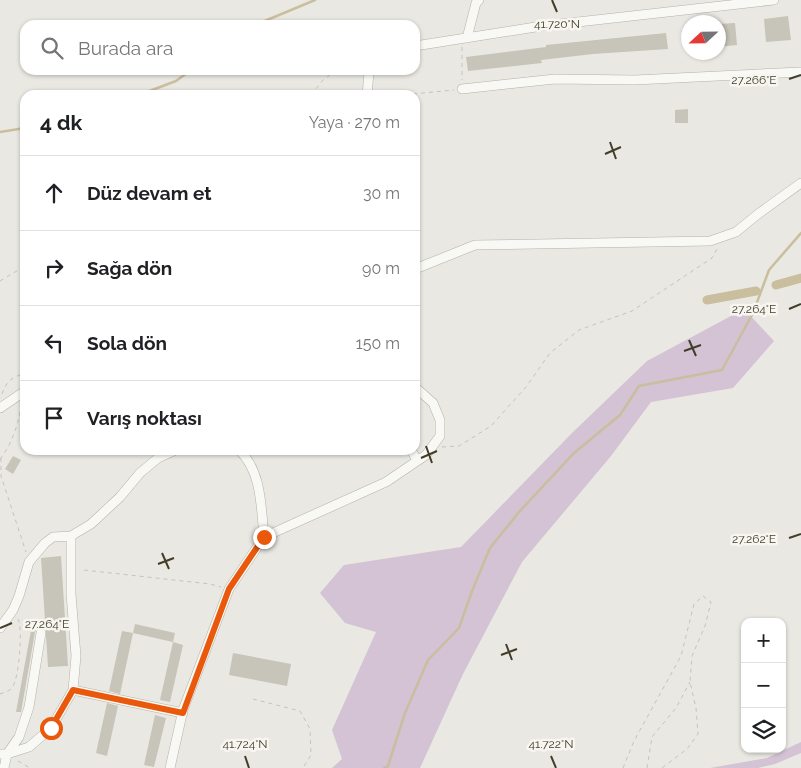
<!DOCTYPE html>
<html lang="tr">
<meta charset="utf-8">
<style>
:root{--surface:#fff;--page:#f6f6f6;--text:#202124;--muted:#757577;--line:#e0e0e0}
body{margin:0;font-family:Raleway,sans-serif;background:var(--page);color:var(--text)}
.controls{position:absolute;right:15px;bottom:15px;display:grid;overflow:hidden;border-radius:10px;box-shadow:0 1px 4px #0004}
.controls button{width:45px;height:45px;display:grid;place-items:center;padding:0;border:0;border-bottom:1px solid var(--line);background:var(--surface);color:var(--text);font:25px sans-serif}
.compass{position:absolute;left:681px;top:15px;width:45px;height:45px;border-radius:50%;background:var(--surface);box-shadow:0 1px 4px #0004;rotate:248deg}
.stop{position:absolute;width:15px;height:15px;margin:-11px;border:4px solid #ea580c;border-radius:50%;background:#fff}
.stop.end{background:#ea580c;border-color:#fff;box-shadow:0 1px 5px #0008}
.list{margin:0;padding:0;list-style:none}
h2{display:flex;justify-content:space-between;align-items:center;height:65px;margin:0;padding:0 20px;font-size:21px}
h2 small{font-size:16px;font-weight:400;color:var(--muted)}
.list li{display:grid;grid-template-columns:32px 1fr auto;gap:15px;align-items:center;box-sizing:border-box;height:75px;padding:0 20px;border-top:1px solid var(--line)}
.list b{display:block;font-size:19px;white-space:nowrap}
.list em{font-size:16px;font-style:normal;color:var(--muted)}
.icon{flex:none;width:28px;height:28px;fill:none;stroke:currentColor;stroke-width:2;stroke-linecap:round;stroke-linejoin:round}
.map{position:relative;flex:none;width:801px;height:768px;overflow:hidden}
.search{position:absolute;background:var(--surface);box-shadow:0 1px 4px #0004;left:20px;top:20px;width:400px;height:55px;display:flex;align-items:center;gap:12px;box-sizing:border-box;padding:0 18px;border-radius:15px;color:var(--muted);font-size:19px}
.panel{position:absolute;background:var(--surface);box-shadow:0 1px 4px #0004;left:20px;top:90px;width:400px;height:365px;border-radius:15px}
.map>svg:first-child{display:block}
</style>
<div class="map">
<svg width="801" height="768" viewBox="0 0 801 768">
<rect width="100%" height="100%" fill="#eae8e2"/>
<!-- green -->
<path fill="#d3c3d4" d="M 744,309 L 774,341 L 733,388 L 651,402 L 611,456 L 522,562 L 463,674 L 420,768 L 332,768 L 342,759 L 332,730 L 376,632 L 345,623 L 320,593 L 344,565 L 461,547 L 572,433 L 647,361 Z
M 801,742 L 801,753 L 775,764 L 758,768 L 710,768 L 767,758 Z"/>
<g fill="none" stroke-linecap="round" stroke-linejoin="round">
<!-- stream -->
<path stroke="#c9be9d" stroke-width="2.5" d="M 255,25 L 315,0
M 139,95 L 176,81 L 191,70
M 0,132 L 25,128
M 384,768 L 388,766 L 405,713 L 428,660 L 459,628 L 472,591 L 490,548 L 519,512 L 574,453 L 620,415 L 639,386 L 722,370 L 753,313 L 769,270 L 801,233"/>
<!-- canal -->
<path stroke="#c9be9d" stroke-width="9" d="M 776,285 L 801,278
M 707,300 L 756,291"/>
</g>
<!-- building -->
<path fill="#c7c5b9" d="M 788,16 L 791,40 L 766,42 L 764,19 Z
M 735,23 L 737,45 L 718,47 L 718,24 Z
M 666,33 L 668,49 L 593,54 L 541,60 L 542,63 L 468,71 L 466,57 L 546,47 L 546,45 Z
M 688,109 L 688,123 L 675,123 L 675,110 Z
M 13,456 L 21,460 L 13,474 L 5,469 Z
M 61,556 L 68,666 L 48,667 L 41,558 Z
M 135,624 L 175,633 L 173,642 L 133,633 Z
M 32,625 L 39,626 L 35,632 L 21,712 L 16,712 Z
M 122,631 L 133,633 L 120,694 L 109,691 Z
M 173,642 L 183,645 L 170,702 L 160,700 Z
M 233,653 L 291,664 L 287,686 L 229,675 Z
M 107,703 L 118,706 L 107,756 L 96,753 Z
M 155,715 L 166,718 L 154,767 L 144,765 Z"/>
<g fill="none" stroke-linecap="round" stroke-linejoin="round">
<defs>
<path id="minor" d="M 467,38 L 476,3 L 479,0
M 415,46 L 542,26 L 774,0
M 462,89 L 555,79 L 635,80 L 801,72
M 367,95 L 369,72 L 371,70
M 415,269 L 475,245 L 710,241 L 736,232 L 758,214 L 801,183
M 0,408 L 25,391
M 239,450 C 262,471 261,508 264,537
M 411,450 L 417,460
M 0,628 L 13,610 L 19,596 L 29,562 L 45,543 L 53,537 L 71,536 L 91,524 L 120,497 L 140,473 L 158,458 L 176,450
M 73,690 L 183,713
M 0,754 L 7,754 L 29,747 L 51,728 L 73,690 L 76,656 L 71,594 L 71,536
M 4,768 L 7,754 L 19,737 L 29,707 L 41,633
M 170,768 L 183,710 L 229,589 L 264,537 L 386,482 L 426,455 L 440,436 L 440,420 L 433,403 L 415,387"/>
</defs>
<!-- minor casing -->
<use href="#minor" stroke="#b4b2a7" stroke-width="10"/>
<!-- path -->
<path stroke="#c5c4bb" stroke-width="1" stroke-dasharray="4 4" stroke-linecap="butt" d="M 462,47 L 462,80
M 413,94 L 454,90
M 311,95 L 323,80 L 337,70
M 0,281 L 25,266
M 2,394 C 6,382 12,376 25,374
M 442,447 L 459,446 L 491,426 L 526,387 L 550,353 L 579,330 L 632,311 L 712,258 L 717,249
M 1,458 L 1,476 L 26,552
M 0,459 C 12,444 19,423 21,405
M 84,570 L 210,584 L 221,587
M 0,694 C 5,692 11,691 13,686 C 19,677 23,628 18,619
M 253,699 L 300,711 L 310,729 L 311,755 L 303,768
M 18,761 L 30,768
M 623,768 L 634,741 L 681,656 L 694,604 L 703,596 L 711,602 L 705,626 L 692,656 L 690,682 L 696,708 L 698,734 L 687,749 L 662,768
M 647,768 L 652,737 L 676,708 L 690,682"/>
<!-- minor -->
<use href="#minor" stroke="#f8f8f4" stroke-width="9"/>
</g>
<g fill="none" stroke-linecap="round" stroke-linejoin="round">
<!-- route -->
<path stroke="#ea580c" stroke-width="6" d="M 51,728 L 73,690 L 183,713 L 229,589 L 264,537"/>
</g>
<!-- ticks -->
<path fill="none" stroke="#423e2a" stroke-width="2" d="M 552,0 L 557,12M 789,79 L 801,75M 610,142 L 616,159M 605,154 L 621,147M 789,309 L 801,304M 689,340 L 696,356M 684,351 L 701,345M 426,446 L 432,463M 421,458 L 437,451M 789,538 L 801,534M 162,553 L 169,569M 158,564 L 174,558M 0,628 L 12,623M 506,644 L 512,660M 501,655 L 517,649M 245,756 L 249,768M 551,756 L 556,768"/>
<g font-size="12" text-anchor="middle" fill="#423e2a" stroke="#f7f6f1" stroke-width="5" stroke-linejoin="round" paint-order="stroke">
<text x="557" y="28">41.720°N</text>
<text x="754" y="84">27.266°E</text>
<text x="754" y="313">27.264°E</text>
<text x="754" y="543">27.262°E</text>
<text x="47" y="628">27.264°E</text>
<text x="245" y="748">41.724°N</text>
<text x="551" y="748">41.722°N</text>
</g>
</svg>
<div class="controls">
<button>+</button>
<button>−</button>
<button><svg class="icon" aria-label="layers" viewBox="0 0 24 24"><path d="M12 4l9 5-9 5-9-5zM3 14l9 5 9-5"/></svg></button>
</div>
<svg class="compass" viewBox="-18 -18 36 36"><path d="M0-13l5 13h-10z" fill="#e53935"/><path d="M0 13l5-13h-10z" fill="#757577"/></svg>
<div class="stop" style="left:51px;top:728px"></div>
<div class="stop end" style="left:264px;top:537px"></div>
<div class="search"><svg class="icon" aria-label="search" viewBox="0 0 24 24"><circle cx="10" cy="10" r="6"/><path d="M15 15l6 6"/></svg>Burada ara</div>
<section class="panel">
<h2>4 dk<small>Yaya · 270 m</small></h2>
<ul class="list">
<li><svg class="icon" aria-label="ahead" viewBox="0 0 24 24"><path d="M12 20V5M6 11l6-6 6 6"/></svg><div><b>Düz devam et</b></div><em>30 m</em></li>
<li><svg class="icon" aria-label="right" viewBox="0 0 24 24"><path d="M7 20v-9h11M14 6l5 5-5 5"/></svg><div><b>Sağa dön</b></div><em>90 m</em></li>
<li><svg class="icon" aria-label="left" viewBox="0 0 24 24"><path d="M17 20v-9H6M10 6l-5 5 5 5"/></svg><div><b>Sola dön</b></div><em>150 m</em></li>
<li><svg class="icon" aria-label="arrive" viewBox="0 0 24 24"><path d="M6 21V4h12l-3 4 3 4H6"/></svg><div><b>Varış noktası</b></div></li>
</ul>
</section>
</div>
